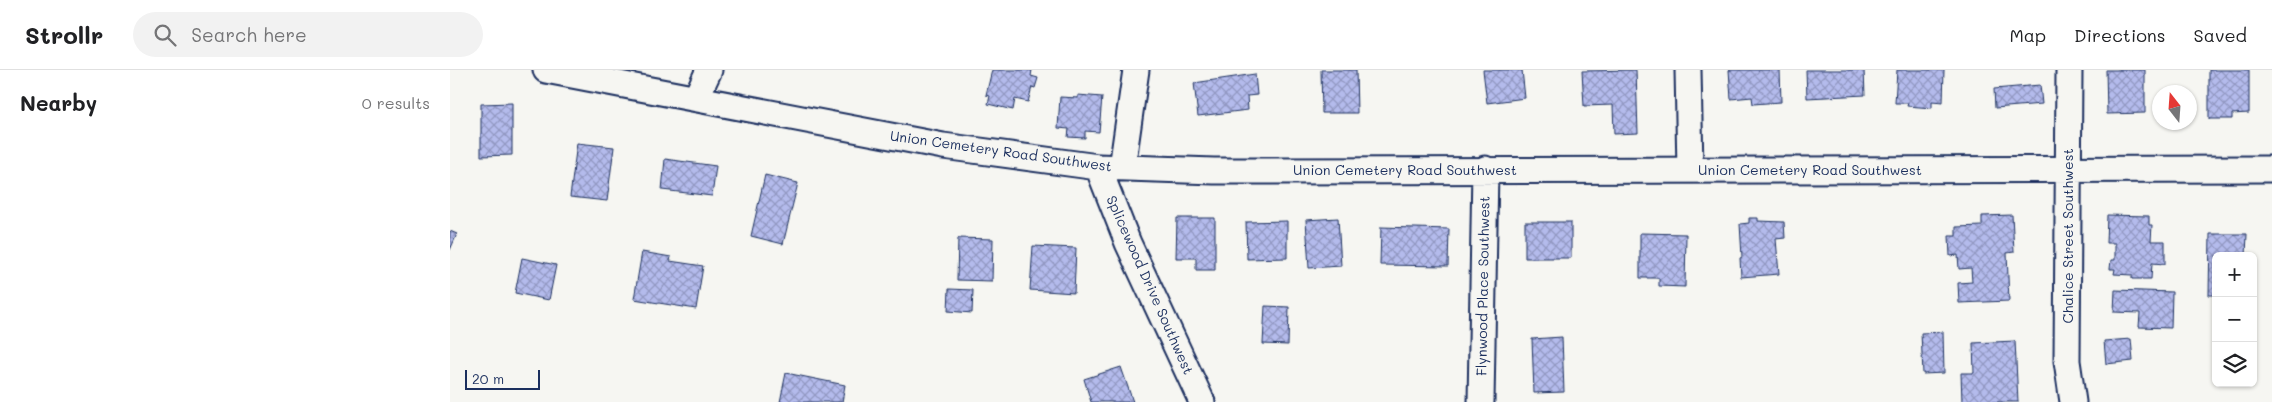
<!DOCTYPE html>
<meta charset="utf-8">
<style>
:root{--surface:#fff;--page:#f2f2f2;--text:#202124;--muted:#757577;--line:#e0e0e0}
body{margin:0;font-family:Mali,sans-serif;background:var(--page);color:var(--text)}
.controls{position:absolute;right:15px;bottom:15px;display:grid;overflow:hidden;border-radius:8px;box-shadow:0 1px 4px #0004}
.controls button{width:45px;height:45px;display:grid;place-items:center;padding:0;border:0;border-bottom:1px solid var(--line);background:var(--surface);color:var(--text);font:25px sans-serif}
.compass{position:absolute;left:1702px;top:15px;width:45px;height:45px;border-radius:50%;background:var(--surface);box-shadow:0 1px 4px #0004;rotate:343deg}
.scale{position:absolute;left:15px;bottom:12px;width:75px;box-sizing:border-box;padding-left:5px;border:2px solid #1b2f5e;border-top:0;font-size:14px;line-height:18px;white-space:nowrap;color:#1b2f5e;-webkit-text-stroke:4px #f6f6f2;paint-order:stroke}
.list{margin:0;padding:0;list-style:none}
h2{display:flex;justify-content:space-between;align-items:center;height:65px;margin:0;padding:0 20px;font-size:21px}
h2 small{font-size:16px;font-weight:400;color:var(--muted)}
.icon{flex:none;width:28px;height:28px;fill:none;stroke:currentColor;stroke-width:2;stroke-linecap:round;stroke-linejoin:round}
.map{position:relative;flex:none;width:1822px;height:332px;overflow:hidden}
header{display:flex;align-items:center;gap:30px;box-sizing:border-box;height:70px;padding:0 25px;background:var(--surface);border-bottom:1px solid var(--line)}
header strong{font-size:24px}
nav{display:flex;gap:28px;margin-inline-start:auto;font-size:18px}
.search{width:350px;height:45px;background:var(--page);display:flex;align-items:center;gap:12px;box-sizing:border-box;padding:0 18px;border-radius:28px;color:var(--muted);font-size:19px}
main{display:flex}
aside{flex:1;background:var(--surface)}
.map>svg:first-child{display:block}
</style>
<header>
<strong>Strollr</strong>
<div class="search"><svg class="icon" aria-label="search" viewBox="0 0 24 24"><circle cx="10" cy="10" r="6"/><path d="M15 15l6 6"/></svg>Search here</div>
<nav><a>Map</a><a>Directions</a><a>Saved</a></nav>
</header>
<main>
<aside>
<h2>Nearby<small>0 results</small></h2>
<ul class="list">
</ul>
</aside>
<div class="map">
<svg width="1822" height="332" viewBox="0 0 1822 332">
<defs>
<pattern id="building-cross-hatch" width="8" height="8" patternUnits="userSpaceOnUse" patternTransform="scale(1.25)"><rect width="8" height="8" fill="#b4bbec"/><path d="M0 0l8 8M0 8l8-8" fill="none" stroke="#9298c2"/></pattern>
</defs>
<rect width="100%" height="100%" fill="#f6f6f2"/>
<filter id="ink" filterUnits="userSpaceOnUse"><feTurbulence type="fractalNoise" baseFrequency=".02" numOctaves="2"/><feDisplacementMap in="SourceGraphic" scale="10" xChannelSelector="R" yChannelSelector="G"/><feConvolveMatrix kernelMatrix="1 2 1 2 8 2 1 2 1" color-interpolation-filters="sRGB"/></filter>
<g filter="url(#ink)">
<!-- building -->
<path fill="url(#building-cross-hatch)" stroke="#1b2f5e" d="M 542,0 L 582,0 L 581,6 L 588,8 L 585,18 L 582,17 L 578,32 L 565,29 L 563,40 L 538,34 L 540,26 L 536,25 Z
M 871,0 L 906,0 L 907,43 L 872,43 Z
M 1033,0 L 1072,0 L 1075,28 L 1037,33 Z
M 1186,0 L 1188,63 L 1164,64 L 1163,35 L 1134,36 L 1132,1 Z
M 1279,0 L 1330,0 L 1331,32 L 1303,34 L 1302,27 L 1281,29 Z
M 1356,0 L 1414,0 L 1415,25 L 1357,28 Z
M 1447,0 L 1494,0 L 1493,32 L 1482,31 L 1482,38 L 1457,36 L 1458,33 L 1445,33 Z
M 1656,0 L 1695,0 L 1695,43 L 1657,44 Z
M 1759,0 L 1799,0 L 1799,43 L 1782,44 L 1782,49 L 1759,49 Z
M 805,4 L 807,25 L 797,26 L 798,40 L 748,46 L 744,13 Z
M 1590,15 L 1592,34 L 1545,38 L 1544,19 Z
M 628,25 L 652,27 L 649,62 L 635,61 L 635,68 L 618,67 L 619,59 L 608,58 L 610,27 L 628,28 Z
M 62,33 L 62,85 L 31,86 L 31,34 Z
M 127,73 L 164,77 L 157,131 L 120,127 Z
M 215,89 L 266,96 L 262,126 L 212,120 Z
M 315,105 L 348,113 L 333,174 L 301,166 Z
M 1562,145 L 1564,182 L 1557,183 L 1559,231 L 1509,233 L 1508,213 L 1522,212 L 1521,198 L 1509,199 L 1508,185 L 1500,186 L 1499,166 L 1506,166 L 1506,157 L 1532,156 L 1532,146 Z
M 1657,145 L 1699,146 L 1699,155 L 1702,155 L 1701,171 L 1715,171 L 1715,194 L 1702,193 L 1701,209 L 1682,209 L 1682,205 L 1664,204 L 1665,199 L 1660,199 L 1661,190 L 1665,190 L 1665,173 L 1656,173 Z
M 727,148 L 765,148 L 765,200 L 746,200 L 746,188 L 726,188 Z
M 888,148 L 891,196 L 859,198 L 856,150 Z
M 1299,148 L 1308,148 L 1308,151 L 1334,152 L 1335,168 L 1326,169 L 1329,204 L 1291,207 L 1290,188 L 1292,187 L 1290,154 L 1299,153 Z
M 837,151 L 837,188 L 797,189 L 796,152 Z
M 1075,152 L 1121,152 L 1121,188 L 1075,188 Z
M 931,157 L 999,159 L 998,196 L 930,195 Z
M 0,161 L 7,164 L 0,180 Z
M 1190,163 L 1236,164 L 1235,217 L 1209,216 L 1209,208 L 1190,208 Z
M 1760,164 L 1797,164 L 1796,186 L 1766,186 L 1766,225 L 1759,225 Z
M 508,168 L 543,169 L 542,211 L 507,210 Z
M 583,176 L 626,178 L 624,223 L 580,220 Z
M 192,182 L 221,187 L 220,191 L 253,196 L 246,239 L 184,229 Z
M 72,188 L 106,195 L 99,230 L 65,223 Z
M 499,219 L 523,220 L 522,243 L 498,241 Z
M 1665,220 L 1722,222 L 1721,258 L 1689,257 L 1690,243 L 1664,242 Z
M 815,236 L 839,237 L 838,275 L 813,274 Z
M 1493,262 L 1494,303 L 1473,304 L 1471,263 Z
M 1112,267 L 1114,322 L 1084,323 L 1082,269 Z
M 1681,269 L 1683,291 L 1656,294 L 1654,271 Z
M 1565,271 L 1568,332 L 1512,332 L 1511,303 L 1524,303 L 1523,273 Z
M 671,297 L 683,332 L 641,332 L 634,309 Z
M 336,303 L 395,315 L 392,332 L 330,332 Z"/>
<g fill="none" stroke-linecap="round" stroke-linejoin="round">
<defs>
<path id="minor" d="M 96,0 L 493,76 L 648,97 L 764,101 L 1822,99
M 1238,0 L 1240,100
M 1619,0 L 1617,291 L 1623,332
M 246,28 L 259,0
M 648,97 L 678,173 L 752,332
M 672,98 L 686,0
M 1031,332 L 1035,99"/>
</defs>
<!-- minor casing -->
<use href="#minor" stroke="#1b2f5e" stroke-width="29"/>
<!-- minor -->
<use href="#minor" stroke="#f6f6f2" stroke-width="25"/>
</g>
</g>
<g text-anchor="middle" stroke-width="4" stroke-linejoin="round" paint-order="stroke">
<!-- street labels -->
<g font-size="14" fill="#1b2f5e" stroke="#f6f6f2">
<text transform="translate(551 81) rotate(8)" y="5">Union Cemetery Road Southwest</text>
<text x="955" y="105">Union Cemetery Road Southwest</text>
<text x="1360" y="105">Union Cemetery Road Southwest</text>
<text transform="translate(1618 166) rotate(-90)" y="5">Chalice Street Southwest</text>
<text transform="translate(700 215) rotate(66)" y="5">Splicewood Drive Southwest</text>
<text transform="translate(1033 216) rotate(-89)" y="5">Flynwood Place Southwest</text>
</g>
</g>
</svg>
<div class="controls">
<button>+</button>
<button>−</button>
<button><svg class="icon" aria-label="layers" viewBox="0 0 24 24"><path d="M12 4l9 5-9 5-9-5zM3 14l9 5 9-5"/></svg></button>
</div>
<svg class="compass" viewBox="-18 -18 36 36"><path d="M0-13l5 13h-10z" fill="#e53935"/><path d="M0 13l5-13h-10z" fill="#757577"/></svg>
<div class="scale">20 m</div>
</div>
</main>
